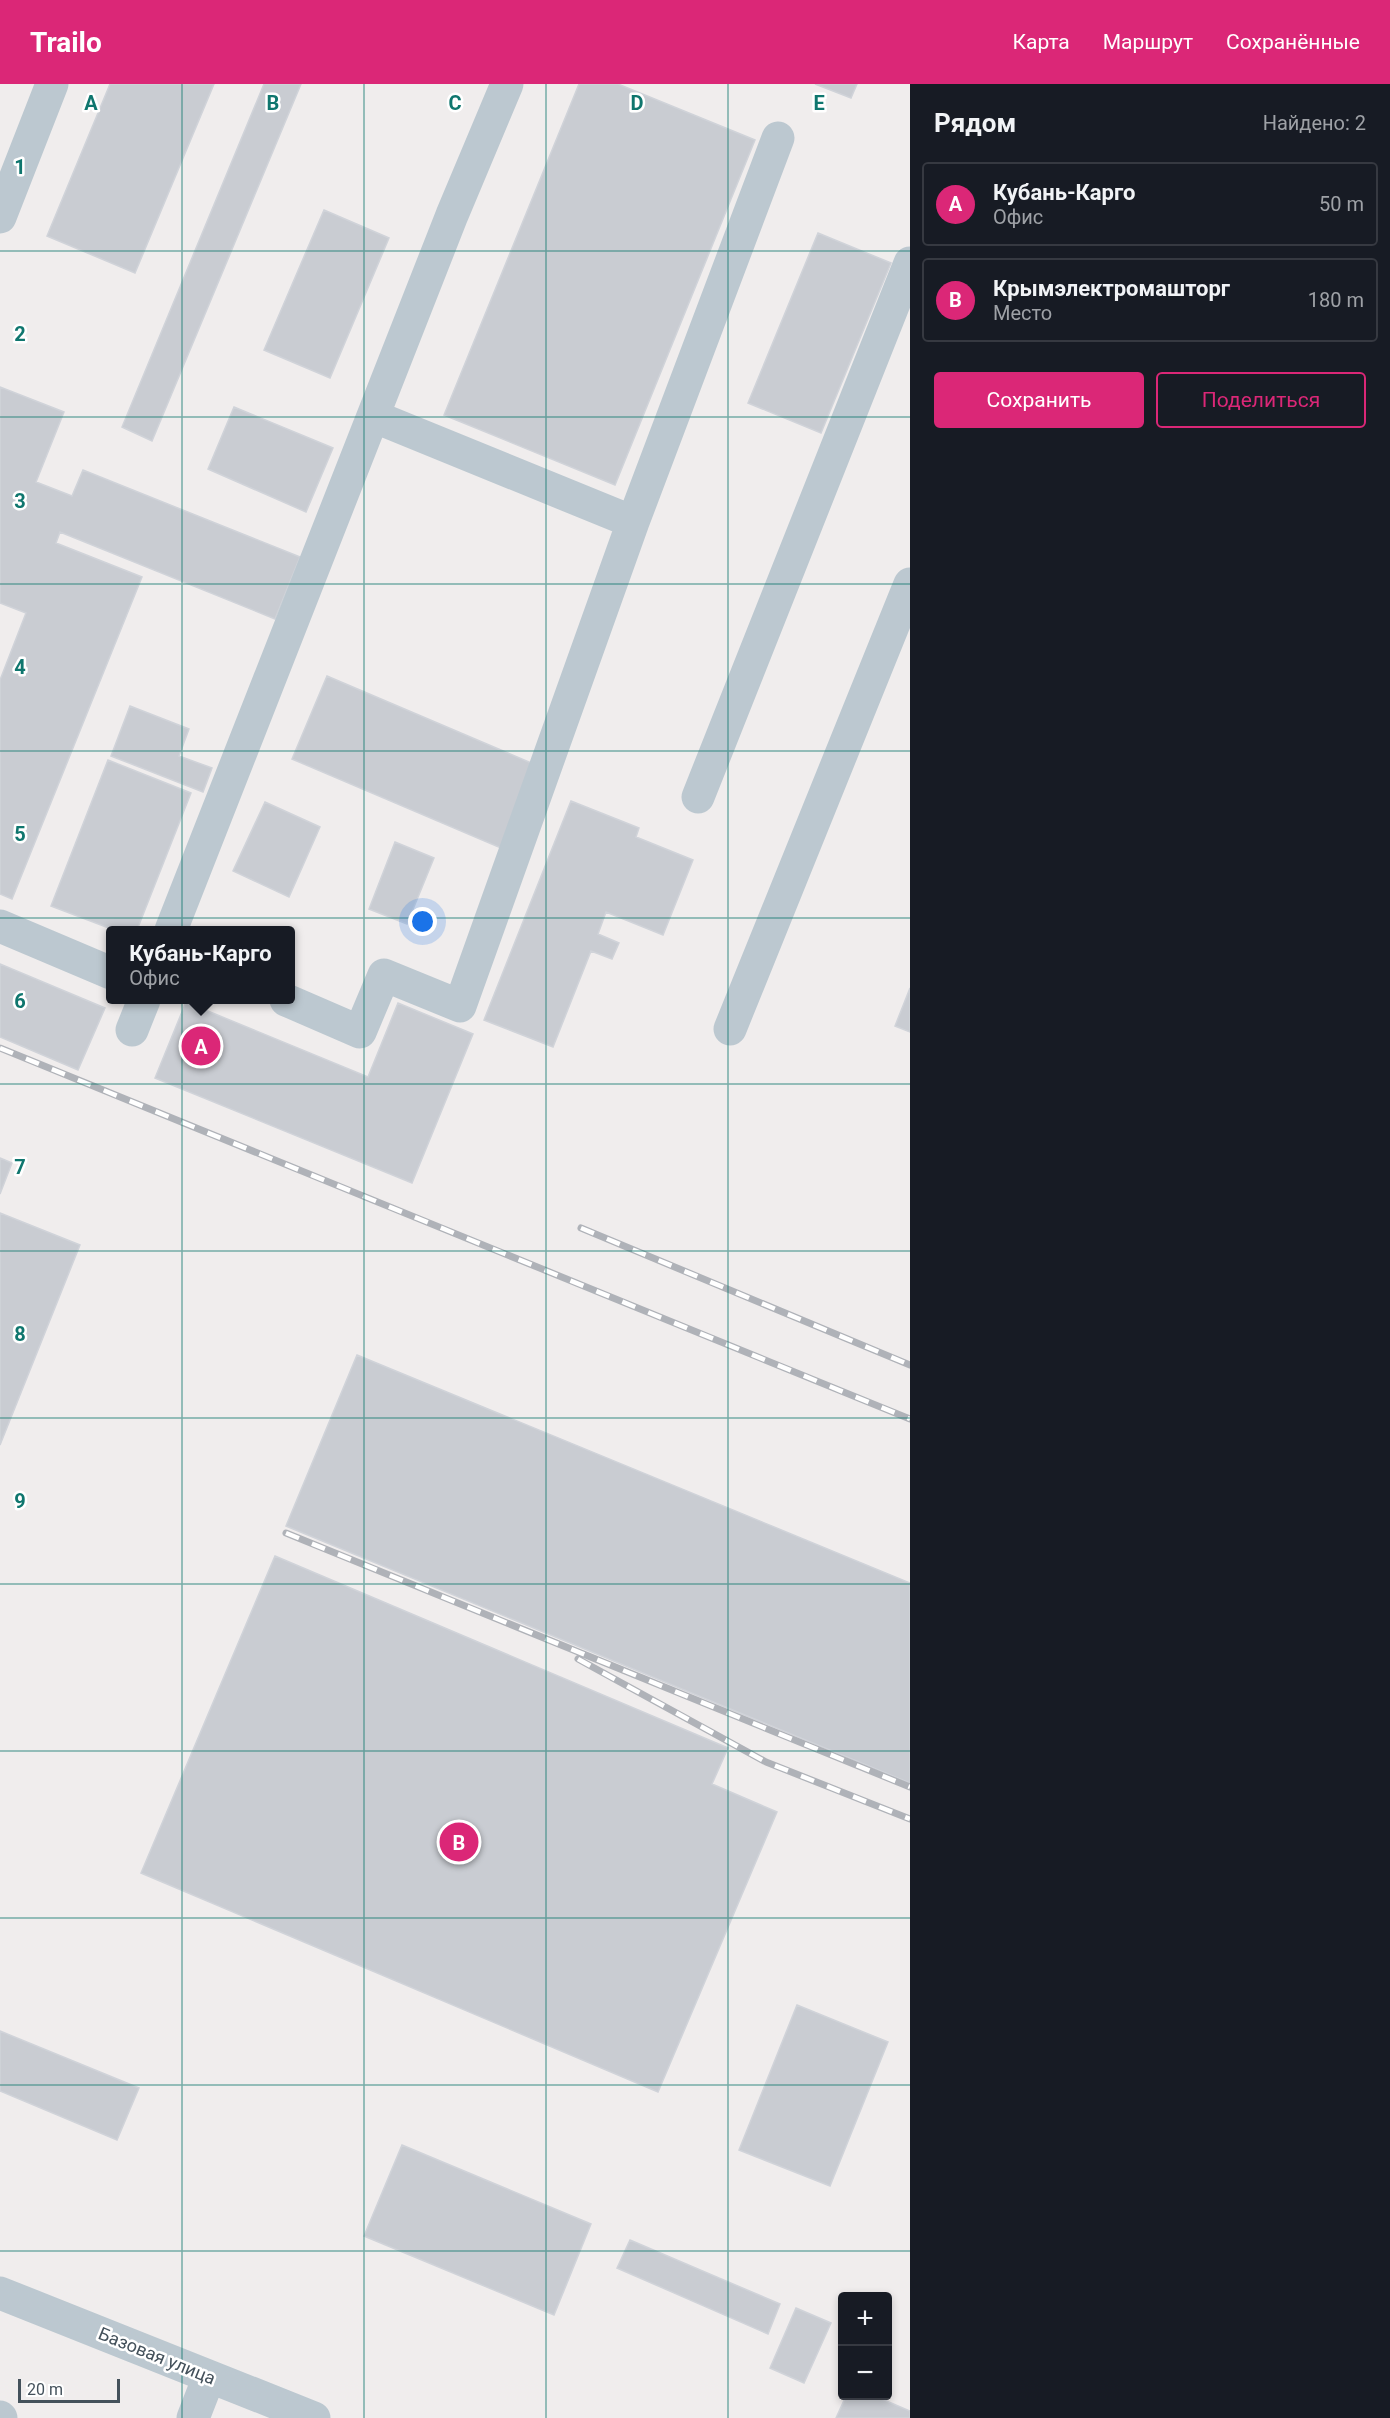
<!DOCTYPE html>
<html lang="ru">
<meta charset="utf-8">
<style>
:root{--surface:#171b24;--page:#242831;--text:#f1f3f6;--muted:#9ea1a6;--line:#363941;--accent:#db2777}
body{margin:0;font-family:Roboto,sans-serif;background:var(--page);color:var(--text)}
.controls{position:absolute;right:18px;bottom:18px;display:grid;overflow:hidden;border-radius:6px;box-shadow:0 3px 9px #0003}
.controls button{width:54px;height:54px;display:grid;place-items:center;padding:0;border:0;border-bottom:2px solid var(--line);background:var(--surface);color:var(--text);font:30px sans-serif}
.scale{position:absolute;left:18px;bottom:15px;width:102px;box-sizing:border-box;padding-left:6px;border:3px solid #44515b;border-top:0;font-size:16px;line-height:21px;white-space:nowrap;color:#44515b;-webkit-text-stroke:4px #fff;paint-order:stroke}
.you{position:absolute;left:423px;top:838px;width:21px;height:21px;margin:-15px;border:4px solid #fff;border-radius:50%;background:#1a73e8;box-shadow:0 0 0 9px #1a73e833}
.badge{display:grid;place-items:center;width:39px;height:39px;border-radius:50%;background:var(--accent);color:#fff;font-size:20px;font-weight:700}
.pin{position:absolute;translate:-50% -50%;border:3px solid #fff;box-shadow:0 2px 6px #0006}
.popup{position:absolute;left:106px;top:842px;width:189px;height:78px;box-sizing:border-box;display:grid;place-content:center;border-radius:6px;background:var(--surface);filter:drop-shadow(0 2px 4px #0005);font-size:20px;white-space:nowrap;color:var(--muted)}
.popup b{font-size:22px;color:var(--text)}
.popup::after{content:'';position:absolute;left:50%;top:100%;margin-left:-12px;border:12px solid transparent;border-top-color:var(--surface)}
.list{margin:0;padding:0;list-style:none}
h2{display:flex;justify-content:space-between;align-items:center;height:78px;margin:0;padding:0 24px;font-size:26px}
h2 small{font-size:20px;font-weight:400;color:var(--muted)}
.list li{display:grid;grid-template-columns:39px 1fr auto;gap:18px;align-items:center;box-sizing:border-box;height:84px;margin:0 12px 12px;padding:0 12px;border:2px solid var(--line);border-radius:6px}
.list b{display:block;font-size:22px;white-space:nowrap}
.list p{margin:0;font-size:20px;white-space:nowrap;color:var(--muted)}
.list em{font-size:20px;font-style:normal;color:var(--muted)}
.actions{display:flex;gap:12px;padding:18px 24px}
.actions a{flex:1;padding:14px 0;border:2px solid var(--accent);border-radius:6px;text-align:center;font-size:21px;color:var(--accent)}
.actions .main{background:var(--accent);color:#fff}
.map{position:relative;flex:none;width:910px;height:2334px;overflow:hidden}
header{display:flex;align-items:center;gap:36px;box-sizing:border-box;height:84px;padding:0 30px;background:var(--accent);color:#fff}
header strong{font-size:28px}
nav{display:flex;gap:33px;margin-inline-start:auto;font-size:21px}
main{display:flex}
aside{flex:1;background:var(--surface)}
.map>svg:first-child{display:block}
</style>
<header>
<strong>Trailo</strong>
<nav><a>Карта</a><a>Маршрут</a><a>Сохранённые</a></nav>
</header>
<main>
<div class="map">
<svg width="910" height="2334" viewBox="0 0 910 2334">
<rect width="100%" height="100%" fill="#f0eded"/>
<!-- building -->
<path fill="#c9ccd2" stroke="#d0d3d9" stroke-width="1.5" d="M 110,0 L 214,0 L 135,189 L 47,152 Z
M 264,0 L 301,0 L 152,357 L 122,343 Z
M 579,0 L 618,0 L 755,56 L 615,401 L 444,331 Z
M 815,0 L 857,0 L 851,14 Z
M 324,126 L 389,154 L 330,294 L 264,266 Z
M 818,149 L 891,179 L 821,349 L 748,319 Z
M 0,303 L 64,328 L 36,398 L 72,412 L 83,386 L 300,473 L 275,535 L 60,448 L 56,459 L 142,493 L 12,815 L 0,810 L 0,596 L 26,529 L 0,519 Z
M 234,323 L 333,364 L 306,428 L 208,385 Z
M 327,592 L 536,681 L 501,764 L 292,675 Z
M 130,622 L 189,645 L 179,672 L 212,684 L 203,708 L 111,672 Z
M 108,676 L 191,709 L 137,846 L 114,846 L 51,822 Z
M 571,717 L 639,744 L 636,753 L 693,776 L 663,851 L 606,828 L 598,850 L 619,859 L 612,875 L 591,867 L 553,963 L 484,936 Z
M 265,718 L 320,743 L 289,813 L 233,787 Z
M 395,758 L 434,774 L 407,840 L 369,825 Z
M 0,880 L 105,924 L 78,986 L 0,953 Z
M 910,904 L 910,948 L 895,942 Z
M 186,918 L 368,993 L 398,919 L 473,950 L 412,1099 L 155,994 Z
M 0,1074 L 12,1079 L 0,1110 Z
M 0,1129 L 80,1161 L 0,1361 Z
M 357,1271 L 910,1499 L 910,1699 L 286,1442 Z
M 275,1472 L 728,1664 L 712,1700 L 777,1728 L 658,2008 L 141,1789 Z
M 797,1921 L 888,1958 L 830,2102 L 739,2066 Z
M 0,1947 L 139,2004 L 117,2056 L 0,2007 Z
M 402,2061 L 591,2140 L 554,2231 L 364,2152 Z
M 630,2156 L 780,2220 L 768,2250 L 617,2184 Z
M 796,2224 L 831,2239 L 804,2299 L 770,2284 Z
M 846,2312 L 875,2312 L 910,2327 L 910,2334 L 836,2334 Z"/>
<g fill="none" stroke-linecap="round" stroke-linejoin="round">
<!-- minor -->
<path stroke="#bcc8d0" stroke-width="33" d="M 0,133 L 52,0
M 373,332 L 633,438
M 698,713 L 910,179
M 0,842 L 111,889
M 171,846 L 452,131 L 507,0
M 286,916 L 360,948 L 384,891 L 460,922 L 633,438 L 778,54
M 730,945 L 910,500
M 132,946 L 144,916
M 0,2209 L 314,2334
M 0,2333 L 1,2334
M 193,2334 L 209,2293"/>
<defs>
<path id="rail" d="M 0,964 L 910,1335
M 581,1144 L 910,1281
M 286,1449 L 910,1703
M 578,1575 L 766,1678 L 910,1735"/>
</defs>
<!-- rail casing -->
<use href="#rail" stroke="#afb2b8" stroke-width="7"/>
<!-- rail -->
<use href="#rail" stroke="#fff" stroke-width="4.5" stroke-dasharray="14" stroke-linecap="butt"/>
</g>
<!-- grid -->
<path fill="none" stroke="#0f766e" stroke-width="1.5" stroke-opacity="0.55" d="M 182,0 L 182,2334M 364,0 L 364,2334M 546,0 L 546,2334M 728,0 L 728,2334M 0,167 L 910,167M 0,333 L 910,333M 0,500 L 910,500M 0,667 L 910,667M 0,834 L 910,834M 0,1000 L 910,1000M 0,1167 L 910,1167M 0,1334 L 910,1334M 0,1500 L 910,1500M 0,1667 L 910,1667M 0,1834 L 910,1834M 0,2001 L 910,2001M 0,2167 L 910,2167"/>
<g text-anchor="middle" stroke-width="5" stroke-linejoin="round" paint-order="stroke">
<!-- street labels -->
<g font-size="18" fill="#44515b" stroke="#fff">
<text transform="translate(157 2272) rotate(22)" y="6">Базовая улица</text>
</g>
</g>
<g font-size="20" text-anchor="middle" font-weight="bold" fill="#0f766e" stroke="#fff" stroke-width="5" stroke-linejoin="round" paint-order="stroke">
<text x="91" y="26">A</text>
<text x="273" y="26">B</text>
<text x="455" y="26">C</text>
<text x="637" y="26">D</text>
<text x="819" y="26">E</text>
<text x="20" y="90">1</text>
<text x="20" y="257">2</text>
<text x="20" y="424">3</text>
<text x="20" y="590">4</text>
<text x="20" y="757">5</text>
<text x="20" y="924">6</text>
<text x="20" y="1090">7</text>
<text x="20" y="1257">8</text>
<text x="20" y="1424">9</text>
</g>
</svg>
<div class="controls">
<button>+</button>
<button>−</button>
</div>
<div class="scale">20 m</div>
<div class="you"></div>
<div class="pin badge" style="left:201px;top:962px">A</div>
<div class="popup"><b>Кубань-Карго</b>Офис</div>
<div class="pin badge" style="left:459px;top:1758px">B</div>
</div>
<aside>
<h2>Рядом<small>Найдено: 2</small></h2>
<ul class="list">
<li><span class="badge">A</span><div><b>Кубань-Карго</b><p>Офис</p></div><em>50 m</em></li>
<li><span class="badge">B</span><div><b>Крымэлектромашторг</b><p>Место</p></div><em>180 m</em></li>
</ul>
<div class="actions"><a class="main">Сохранить</a><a>Поделиться</a></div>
</aside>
</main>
